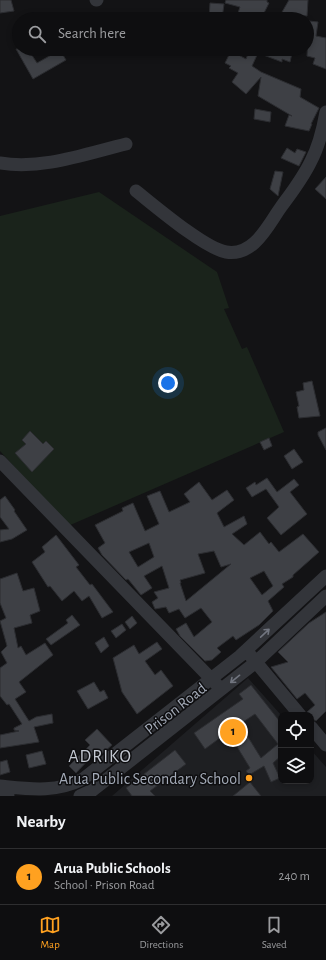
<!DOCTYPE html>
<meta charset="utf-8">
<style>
:root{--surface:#0e0e10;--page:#1c1c1e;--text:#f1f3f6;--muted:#9b9c9f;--line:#2e2e30;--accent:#ffa120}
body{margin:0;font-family:"Alegreya Sans",sans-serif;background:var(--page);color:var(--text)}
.controls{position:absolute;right:12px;bottom:12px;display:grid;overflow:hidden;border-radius:8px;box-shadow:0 2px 6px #0003}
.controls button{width:36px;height:36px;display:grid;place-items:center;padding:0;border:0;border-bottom:1px solid var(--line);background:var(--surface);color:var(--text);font:20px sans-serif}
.you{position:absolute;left:168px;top:383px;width:14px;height:14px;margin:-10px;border:3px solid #fff;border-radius:50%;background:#1a73e8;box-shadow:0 0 0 6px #1a73e833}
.badge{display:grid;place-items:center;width:26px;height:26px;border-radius:50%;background:var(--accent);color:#111;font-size:13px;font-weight:700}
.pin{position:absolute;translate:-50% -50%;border:2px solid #fff;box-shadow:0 1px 4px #0006}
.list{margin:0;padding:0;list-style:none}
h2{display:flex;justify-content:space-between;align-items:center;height:52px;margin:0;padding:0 16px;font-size:17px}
h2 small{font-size:13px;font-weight:400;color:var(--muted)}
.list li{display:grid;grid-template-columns:26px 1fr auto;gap:12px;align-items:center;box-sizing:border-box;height:56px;padding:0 16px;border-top:1px solid var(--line)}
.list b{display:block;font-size:15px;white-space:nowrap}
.list p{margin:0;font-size:13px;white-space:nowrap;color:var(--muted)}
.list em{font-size:13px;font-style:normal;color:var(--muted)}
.icon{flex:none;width:22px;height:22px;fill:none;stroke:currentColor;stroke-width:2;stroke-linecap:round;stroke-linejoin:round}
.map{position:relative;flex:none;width:326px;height:796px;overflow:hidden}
.search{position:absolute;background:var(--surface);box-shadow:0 2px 6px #0003;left:12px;right:12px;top:12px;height:44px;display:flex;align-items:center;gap:10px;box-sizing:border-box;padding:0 14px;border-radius:22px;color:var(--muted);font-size:15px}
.sheet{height:108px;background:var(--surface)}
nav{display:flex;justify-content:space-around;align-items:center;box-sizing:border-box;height:56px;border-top:1px solid var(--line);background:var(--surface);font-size:11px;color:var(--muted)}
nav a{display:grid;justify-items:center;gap:2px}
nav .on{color:var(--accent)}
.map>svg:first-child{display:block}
</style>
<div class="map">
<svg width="326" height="796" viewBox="0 0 326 796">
<rect width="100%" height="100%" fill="#131315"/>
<!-- built -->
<path fill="#1e1f22" d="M 248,678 L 281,715 L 281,781 L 311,781 L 311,750 L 326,767 L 326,796 L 112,796 Z"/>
<!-- green -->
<path fill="#1a231b" d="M 99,192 L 217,272 L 229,308 L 224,309 L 242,349 L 247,347 L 284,432 L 68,526 L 0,451 L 0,216 Z"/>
<!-- building -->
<path fill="#3e4045" stroke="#2c2d31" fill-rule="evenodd" d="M 0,0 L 11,0 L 14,11 L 0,13 Z
M 226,0 L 267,0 L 267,2 L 269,3 L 261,19 L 236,19 L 240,7 L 225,3 Z
M 289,0 L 308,0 L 307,16 L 291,14 L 291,19 L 278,19 Z
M 210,3 L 224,4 L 222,19 L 209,19 Z
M 309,21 L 318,22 L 316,36 L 326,38 L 326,69 L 313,64 L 315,58 L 307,56 Z
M 16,49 L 28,49 L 37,63 L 60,50 L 66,60 L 33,79 Z
M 250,49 L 293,49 L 290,62 L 282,59 L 282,62 L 258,53 L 252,66 L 261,72 L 301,89 L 300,97 L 319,108 L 311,124 L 312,124 L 309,131 L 285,126 L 289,115 L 292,116 L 258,96 L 261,77 L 246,94 L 232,82 L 238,73 L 229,68 L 231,66 L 225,63 L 231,51 L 246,59 Z
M 255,109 L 271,112 L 270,122 L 254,119 Z
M 287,148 L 295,153 L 297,149 L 306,152 L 299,166 L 281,158 Z
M 275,171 L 283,172 L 278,196 L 270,189 Z
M 326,177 L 326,199 L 315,189 Z
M 312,381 L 320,416 L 299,418 L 297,407 L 299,406 L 296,392 L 304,390 L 303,383 Z
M 326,428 L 326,450 L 318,435 L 318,432 Z
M 30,431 L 43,444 L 46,441 L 54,449 L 32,472 L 15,453 L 26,444 L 22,440 Z
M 269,438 L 272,446 L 264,450 L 260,442 Z
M 294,449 L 303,462 L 292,469 L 284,456 Z
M 267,478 L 277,492 L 294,479 L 299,485 L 290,492 L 307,514 L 281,535 L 267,518 L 279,507 L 266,489 L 252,497 L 246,488 L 255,482 L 256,485 Z
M 199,482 L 212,500 L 227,490 L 234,500 L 217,513 L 224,527 L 244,516 L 247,524 L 232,534 L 244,545 L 260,532 L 269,544 L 271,542 L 279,552 L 303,534 L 319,552 L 293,575 L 293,577 L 282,584 L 284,587 L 268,601 L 273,611 L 259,625 L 236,640 L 233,636 L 217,648 L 221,652 L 212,660 L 205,661 L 180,636 L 176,629 L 186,623 L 194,637 L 212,622 L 201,608 L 185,618 L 179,609 L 169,613 L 166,607 L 155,609 L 152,602 L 158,598 L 154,592 L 169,588 L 162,566 L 144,576 L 152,588 L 141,595 L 128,579 L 126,580 L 102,555 L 98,548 L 105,543 L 95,525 L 123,511 L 122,508 L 133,503 L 145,531 L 159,524 L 147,496 L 160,491 L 169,512 L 190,502 L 184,494 ZM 149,543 L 154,557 L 138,567 L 129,552 ZM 214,551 L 221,567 L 231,564 L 186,601 L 180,583 L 181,583 L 180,580 L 205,573 L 198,554 ZM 264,571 L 273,586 L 262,595 L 250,578 Z
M 5,496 L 15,510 L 14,511 L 27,530 L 12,539 L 0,542 L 0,530 L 9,529 L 0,517 L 0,500 Z
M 56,535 L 79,565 L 76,567 L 90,585 L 92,584 L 113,612 L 102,618 L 89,596 L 82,601 L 74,591 L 62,601 L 50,586 L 48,587 L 32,562 L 45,552 L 42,547 Z
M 17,573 L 23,591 L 34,588 L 40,611 L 30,615 L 32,623 L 14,628 L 18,648 L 21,646 L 26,655 L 45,643 L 53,655 L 19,682 L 26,692 L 15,699 L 29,721 L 36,717 L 52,714 L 53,723 L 34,727 L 39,742 L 0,748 L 0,735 L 19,731 L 14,730 L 14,728 L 22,724 L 9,704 L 7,705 L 0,696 L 0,668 L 7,663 L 1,652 L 7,646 L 0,621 L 6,618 L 0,603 L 0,579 Z
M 326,612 L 326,711 L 316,721 L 311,718 L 311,715 L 308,715 L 307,712 L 315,705 L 305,693 L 297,699 L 271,667 L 288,662 L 278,652 L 309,623 Z
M 72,615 L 80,625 L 51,645 L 46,639 L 68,623 L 66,620 Z
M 132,616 L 137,623 L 130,629 L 125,622 Z
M 122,624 L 126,630 L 116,638 L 111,631 Z
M 104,637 L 109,646 L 101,653 L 95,643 Z
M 157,642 L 162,649 L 145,661 L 155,675 L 161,670 L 173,686 L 137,714 L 122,692 L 113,658 L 134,645 L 139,654 Z
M 94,682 L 100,692 L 104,690 L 108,698 L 88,709 L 77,691 Z
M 251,685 L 281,723 L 281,756 L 273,763 L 280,778 L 271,782 L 264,766 L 249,775 L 246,771 L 250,768 L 228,732 L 205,749 L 194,733 L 243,699 L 239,694 ZM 255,714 L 278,744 L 261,758 L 240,724 Z
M 97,729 L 112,745 L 97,758 L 94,754 L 76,773 L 69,766 L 90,745 L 85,740 Z
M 175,750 L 186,764 L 150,791 L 155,796 L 132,796 L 126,788 Z
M 42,751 L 46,764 L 29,768 L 26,755 Z
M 7,760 L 10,772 L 0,775 L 0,762 Z
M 250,782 L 261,796 L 233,796 Z"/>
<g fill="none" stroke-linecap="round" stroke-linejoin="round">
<!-- minor -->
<path stroke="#33353a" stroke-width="13" d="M 96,0 L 97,0
M 0,163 C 42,170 85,154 126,144
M 136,191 C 155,206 204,248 226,252 C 254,257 268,225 281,207 C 292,192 303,178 311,161 C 319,146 323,129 326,112
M 0,461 L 221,689
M 250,655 L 300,715
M 311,727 L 326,745
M 0,786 C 30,789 55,793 83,779 L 240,656 L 326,576
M 0,795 L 8,796
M 80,796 L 93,790 L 256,662 L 326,596"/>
</g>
<!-- one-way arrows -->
<defs><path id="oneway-shaft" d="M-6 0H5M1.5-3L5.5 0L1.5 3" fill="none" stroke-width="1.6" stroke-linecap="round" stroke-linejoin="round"/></defs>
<g stroke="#71757f">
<use href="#oneway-shaft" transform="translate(265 633) rotate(-43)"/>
<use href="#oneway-shaft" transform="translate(235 679) rotate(141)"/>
</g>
<!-- markers -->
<circle fill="#ffa120" stroke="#0e0e10" stroke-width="1.5" cx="249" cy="778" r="4"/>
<g text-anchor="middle" stroke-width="3" stroke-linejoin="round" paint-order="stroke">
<!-- street labels -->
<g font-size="16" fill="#a3aab7" stroke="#0e0e10">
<text transform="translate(175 708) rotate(-38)" y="6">Prison Road</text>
</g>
<!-- poi labels -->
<g font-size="16" fill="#a3aab7" stroke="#0e0e10" text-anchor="end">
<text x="241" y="784">Arua Public Secondary School</text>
</g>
<!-- quarter labels -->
<g font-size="18" letter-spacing="1" fill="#c4c9d2" stroke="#0e0e10">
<text x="100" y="762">ADRIKO</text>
</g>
</g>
</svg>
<div class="controls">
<button><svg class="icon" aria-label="locate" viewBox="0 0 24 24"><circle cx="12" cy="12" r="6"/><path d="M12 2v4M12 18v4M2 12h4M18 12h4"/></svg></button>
<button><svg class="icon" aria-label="layers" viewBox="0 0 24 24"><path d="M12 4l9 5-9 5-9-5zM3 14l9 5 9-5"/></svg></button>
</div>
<div class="you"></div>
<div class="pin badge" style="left:233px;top:732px">1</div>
<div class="search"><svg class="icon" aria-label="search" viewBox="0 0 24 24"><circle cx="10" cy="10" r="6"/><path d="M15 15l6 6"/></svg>Search here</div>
</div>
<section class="sheet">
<h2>Nearby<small></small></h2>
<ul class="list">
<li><span class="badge">1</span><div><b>Arua Public Schools</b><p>School · Prison Road</p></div><em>240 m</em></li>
</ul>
</section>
<nav>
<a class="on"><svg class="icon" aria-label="map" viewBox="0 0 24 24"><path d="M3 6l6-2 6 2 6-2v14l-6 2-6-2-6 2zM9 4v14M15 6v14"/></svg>Map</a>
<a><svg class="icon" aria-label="directions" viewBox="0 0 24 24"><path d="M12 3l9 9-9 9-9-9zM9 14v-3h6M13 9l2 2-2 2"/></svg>Directions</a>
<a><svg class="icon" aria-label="saved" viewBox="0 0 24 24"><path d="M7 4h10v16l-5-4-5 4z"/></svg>Saved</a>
</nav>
